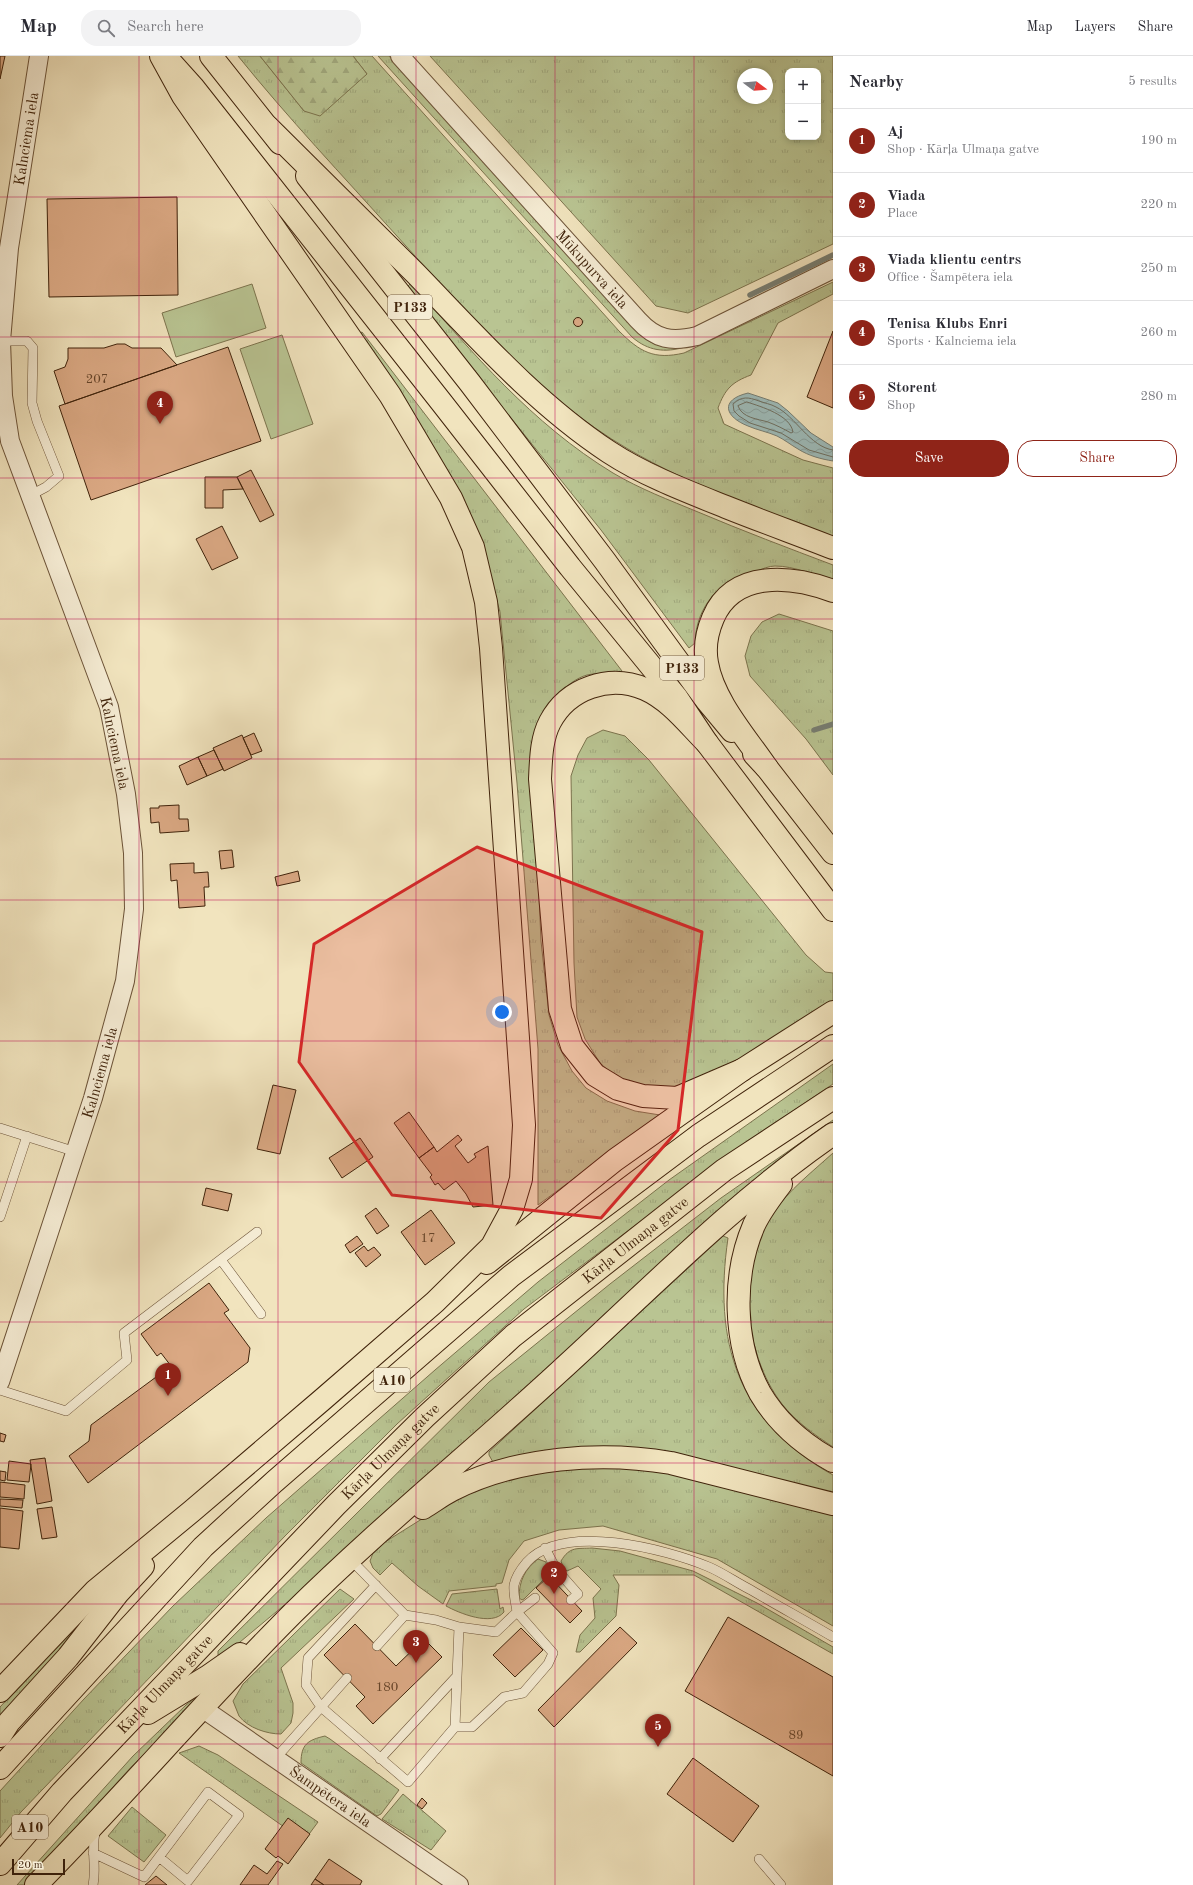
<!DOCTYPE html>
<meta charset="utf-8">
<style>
:root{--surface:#fff;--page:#f2f2f3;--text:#2b2b33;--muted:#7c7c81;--line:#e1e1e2;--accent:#8f2418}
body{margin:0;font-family:"Old Standard TT",serif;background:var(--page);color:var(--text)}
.controls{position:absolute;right:12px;top:12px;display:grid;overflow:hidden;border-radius:8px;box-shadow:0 2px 6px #0003}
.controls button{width:36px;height:36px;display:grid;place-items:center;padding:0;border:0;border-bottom:1px solid var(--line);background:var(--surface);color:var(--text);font:20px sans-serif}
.compass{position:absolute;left:737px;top:12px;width:36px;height:36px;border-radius:50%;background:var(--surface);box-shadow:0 2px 6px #0003;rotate:106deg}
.scale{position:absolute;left:12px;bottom:10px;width:53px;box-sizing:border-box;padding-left:4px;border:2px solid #40230b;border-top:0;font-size:11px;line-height:14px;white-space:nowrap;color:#40230b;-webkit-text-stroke:3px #f6edd5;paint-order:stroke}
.you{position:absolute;left:502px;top:956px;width:14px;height:14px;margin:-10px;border:3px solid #fff;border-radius:50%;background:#1a73e8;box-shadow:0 0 0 6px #1a73e833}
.badge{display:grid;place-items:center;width:26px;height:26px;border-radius:50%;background:var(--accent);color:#fff;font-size:13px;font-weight:700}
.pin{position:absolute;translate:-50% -33px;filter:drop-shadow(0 1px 2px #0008)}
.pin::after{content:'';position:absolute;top:21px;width:14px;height:12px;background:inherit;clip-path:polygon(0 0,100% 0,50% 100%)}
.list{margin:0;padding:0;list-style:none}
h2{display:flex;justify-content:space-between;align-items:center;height:52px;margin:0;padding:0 16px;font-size:17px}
h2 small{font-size:13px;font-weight:400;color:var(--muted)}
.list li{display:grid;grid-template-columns:26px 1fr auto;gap:12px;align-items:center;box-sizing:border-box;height:64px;padding:0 16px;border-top:1px solid var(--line)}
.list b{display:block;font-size:15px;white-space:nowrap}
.list p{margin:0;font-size:13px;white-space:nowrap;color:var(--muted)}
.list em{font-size:13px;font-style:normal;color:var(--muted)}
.actions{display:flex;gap:8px;padding:12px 16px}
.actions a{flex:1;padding:9px 0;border:1px solid var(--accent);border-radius:16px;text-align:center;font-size:14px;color:var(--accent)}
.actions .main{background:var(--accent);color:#fff}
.icon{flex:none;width:22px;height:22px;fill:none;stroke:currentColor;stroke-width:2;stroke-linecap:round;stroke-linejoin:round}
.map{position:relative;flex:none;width:833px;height:1829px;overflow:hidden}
header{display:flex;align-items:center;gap:24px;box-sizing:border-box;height:56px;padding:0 20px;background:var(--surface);border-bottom:1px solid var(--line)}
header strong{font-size:19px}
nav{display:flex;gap:22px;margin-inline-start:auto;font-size:14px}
.search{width:280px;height:36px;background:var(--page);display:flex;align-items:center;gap:10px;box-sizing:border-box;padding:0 14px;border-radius:16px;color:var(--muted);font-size:15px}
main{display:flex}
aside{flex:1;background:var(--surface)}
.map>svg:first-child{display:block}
</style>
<header>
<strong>Map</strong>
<div class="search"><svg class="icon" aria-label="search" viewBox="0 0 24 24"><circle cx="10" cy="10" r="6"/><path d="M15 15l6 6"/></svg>Search here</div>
<nav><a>Map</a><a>Layers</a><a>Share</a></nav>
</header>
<main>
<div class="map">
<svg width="833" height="1829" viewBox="0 0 833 1829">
<defs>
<pattern id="grass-tufts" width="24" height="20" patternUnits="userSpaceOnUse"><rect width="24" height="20" fill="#b9c492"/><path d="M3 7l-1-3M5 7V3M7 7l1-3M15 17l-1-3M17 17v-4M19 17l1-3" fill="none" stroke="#a0a87d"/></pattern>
<pattern id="forest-firs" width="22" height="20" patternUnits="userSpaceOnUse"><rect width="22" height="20" fill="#b9c492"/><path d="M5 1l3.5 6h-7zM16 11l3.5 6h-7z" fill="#a0a87d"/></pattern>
<pattern id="water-waves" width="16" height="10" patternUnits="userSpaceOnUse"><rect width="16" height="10" fill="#9ebcba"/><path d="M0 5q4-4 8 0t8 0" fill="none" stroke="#89a19f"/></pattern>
</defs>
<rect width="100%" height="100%" fill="#f1e4be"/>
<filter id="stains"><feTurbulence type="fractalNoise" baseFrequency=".005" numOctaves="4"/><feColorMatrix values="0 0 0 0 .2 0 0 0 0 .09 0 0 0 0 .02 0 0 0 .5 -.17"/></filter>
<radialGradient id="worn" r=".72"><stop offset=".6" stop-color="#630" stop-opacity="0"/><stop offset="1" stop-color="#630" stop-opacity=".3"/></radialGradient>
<!-- grass -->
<path fill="url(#grass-tufts)" stroke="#7c744e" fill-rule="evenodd" d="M 238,0 L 260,0 L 304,55 L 367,18 L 353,0 L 372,0 L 619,275 C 640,296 654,304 684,297 L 833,226 L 833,238 L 778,267 L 751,319 C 732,326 725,333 718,352 L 724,368 L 803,404 L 833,412 L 833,481 C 764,455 693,431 628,393 C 537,340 466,256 396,179 C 343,120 288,62 238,0 Z
M 378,0 L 389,0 L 638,277 C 653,290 666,293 685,291 C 665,297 648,295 632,281 Z
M 430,0 L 833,0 L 833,188 L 688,257 L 656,250 ZM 788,15 L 818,15 L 818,81 L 788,81 ZM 743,18 L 767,18 L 767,42 L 743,42 Z
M 411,227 C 474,298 531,367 613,417 C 640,433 669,444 698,456 C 743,475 788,492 833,509 L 833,527 C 816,519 794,510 775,510 C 769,510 762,513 757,515 C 721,523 696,549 695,587 L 689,592 L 601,474 L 408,234 L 407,231 Z
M 362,276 L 622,615 C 611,620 598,616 587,619 C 576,622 567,630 559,637 L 538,817 L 541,885 L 549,959 L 558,989 L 572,1015 L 586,1032 L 607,1045 L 635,1055 L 660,1059 L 538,1149 L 538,993 L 517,727 L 500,556 L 485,501 L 358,278 Z
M 779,558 L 833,575 L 833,719 L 806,683 L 750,620 L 745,600 L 751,580 L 762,566 Z
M 603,674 L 625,680 L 649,704 L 806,899 L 825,916 L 833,917 L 833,947 L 742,1003 L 676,1033 L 660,1033 L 618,1023 L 600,1007 L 585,983 L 577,961 L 574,907 L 571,720 L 578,699 L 587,682 Z
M 833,1008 L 833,1028 L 738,1092 L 524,1253 L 397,1368 L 285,1480 L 21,1756 L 0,1782 L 0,1735 L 84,1643 L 173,1550 L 266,1462 L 435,1314 L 538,1226 L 669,1124 Z
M 833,1064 L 833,1068 L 687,1185 L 288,1546 L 222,1601 L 218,1599 L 218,1595 L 489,1326 L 610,1228 L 721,1142 Z
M 833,1097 L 833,1391 C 815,1379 796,1366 782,1348 C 743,1297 736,1212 773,1157 C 789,1134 812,1116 833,1097 Z
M 723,1180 L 728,1182 C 713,1286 737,1366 833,1419 L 833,1440 L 597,1391 C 558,1392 531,1398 494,1408 L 489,1399 L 489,1396 Z
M 610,1410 L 661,1415 L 833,1458 L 833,1570 L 717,1503 L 603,1470 L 559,1474 L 524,1485 L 509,1504 L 502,1527 L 496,1528 L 496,1530 L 449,1535 L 443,1548 L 418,1530 L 392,1507 L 380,1519 L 373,1512 L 370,1505 L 373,1497 L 385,1486 L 457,1441 L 491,1428 L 536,1416 Z
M 592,1492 L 620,1495 L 693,1515 L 757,1547 L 833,1591 L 833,1598 L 694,1519 L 613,1519 L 619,1529 L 616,1560 L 580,1596 L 576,1596 L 580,1579 L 595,1562 L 593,1542 L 601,1533 L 578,1510 L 567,1515 L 563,1511 L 561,1505 C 570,1490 577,1493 592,1492 Z
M 538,1503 L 546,1506 L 548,1519 L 524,1543 L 522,1544 L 519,1542 C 519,1525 525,1513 538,1503 Z
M 340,1533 L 354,1543 L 281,1612 L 293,1647 L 293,1657 L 291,1667 L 281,1678 C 267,1678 248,1672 239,1660 C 237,1655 235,1650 233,1645 L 243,1628 Z
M 497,1533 L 500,1553 L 503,1551 L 504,1556 C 492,1571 459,1557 446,1550 L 452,1538 Z
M 108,1536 L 0,1668 L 0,1651 Z
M 223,1620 L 132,1710 L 25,1829 L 17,1829 L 133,1700 L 186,1649 Z
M 325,1680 L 330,1683 L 399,1734 L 381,1758 L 377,1760 L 301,1707 C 301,1688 308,1684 325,1680 Z
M 199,1690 L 218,1699 L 318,1766 L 304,1785 L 179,1697 Z
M 403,1738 L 446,1775 L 431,1794 L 382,1763 Z
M 132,1751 L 166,1779 L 144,1806 L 108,1780 Z"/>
<!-- forest -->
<path fill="url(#forest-firs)" stroke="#7c744e" d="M 260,0 L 353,0 L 367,18 L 320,60 L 304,55 Z"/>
<!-- pitch -->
<path fill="#b9c492" stroke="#7c744e" d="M 252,228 L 266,272 L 176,301 L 162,257 Z
M 282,279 L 313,368 L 271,383 L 240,293 Z"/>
<!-- water -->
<path fill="url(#water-waves)" stroke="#787f74" d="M 748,337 L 778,347 L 788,355 L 811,377 L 833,391 L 833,405 C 821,403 809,400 798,393 C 791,389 785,384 777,380 C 768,376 757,374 748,370 C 725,361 719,344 748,337 Z"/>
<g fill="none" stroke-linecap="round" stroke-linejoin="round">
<!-- shore -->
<path stroke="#6f7062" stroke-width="1" d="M 747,346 C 762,351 790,359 793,376 L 791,377 C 784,373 776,369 768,366 C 758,363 742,362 738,350 Z
M 833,394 C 810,391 795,360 776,351 C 771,348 764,347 759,345 C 748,341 742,340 733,348 L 734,355 L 739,360 L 750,367 L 781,377 L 809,394 L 833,401"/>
<!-- stream -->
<path stroke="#787f74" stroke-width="5.5" d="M 750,239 L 833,199
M 814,674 L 833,668"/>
</g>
<!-- building -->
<path fill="#daa883" stroke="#40230b" d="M 0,0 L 5,0 L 0,23 Z
M 177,141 L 178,239 L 49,241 L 47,143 Z
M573.5 266a4.5 4.5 0 1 1 9 0a4.5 4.5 0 1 1-9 0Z
M 833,275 L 833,352 L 807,341 Z
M 117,288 L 125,288 L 132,292 L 161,292 L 177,309 L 65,348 L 54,315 L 65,311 L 68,303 L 68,292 L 104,292 Z
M 228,291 L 261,385 L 91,444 L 59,350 Z
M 251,414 L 274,459 L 260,466 L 237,421 Z
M 205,421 L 237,421 L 243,433 L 223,434 L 223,452 L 205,452 Z
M 222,470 L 238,502 L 212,514 L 196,483 Z
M 254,677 L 262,695 L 251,699 L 243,682 Z
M 242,679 L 252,702 L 224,715 L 213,692 Z
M 214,694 L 223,713 L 207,720 L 198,701 Z
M 198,701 L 207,720 L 187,729 L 179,710 Z
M 179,749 L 179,763 L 188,763 L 189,775 L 160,777 L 159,766 L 151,767 L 150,752 L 159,752 L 159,750 Z
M 232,794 L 234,811 L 221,813 L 219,795 Z
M 194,807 L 194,817 L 208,816 L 209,831 L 204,831 L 205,850 L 179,852 L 177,824 L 171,825 L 170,808 Z
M 298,815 L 300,825 L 277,830 L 275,821 Z
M 273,1029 L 296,1034 L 280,1098 L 257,1093 Z
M 409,1056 L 434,1091 L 419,1102 L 394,1067 Z
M 458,1079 L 462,1084 L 455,1090 L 468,1107 L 476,1101 L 474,1098 L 488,1090 L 493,1149 L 473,1151 L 466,1138 L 456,1125 L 444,1134 L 438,1127 L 435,1129 L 430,1121 L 432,1119 L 419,1102 L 434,1091 L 437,1096 Z
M 360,1082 L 373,1101 L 342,1122 L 329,1102 Z
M 206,1132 L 232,1138 L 228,1155 L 202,1149 Z
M 376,1152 L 389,1170 L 377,1178 L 365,1160 Z
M 431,1154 L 455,1187 L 425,1209 L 401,1176 Z
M 357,1180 L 363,1188 L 350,1197 L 345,1189 Z
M 364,1190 L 368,1195 L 374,1191 L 381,1199 L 366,1211 L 355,1197 Z
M 209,1227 L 229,1254 L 224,1257 L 250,1292 L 248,1306 L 88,1427 L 69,1400 L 89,1385 L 91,1369 L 171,1310 L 161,1297 L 157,1300 L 141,1278 Z
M 0,1377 L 6,1379 L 4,1386 L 0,1385 Z
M 45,1402 L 52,1445 L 37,1448 L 30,1404 Z
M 9,1405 L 31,1408 L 29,1426 L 7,1424 Z
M 0,1415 L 6,1416 L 5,1425 L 0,1424 Z
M 0,1426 L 25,1429 L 24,1443 L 0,1441 Z
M 0,1443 L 23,1444 L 22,1452 L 0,1450 Z
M 52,1451 L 57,1481 L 42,1483 L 37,1453 Z
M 0,1452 L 23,1455 L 19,1493 L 0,1491 Z
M 549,1520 L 582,1555 L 570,1567 L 536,1532 Z
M 728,1561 L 833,1621 L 833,1720 L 685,1635 Z
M 355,1568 L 396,1610 L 424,1583 L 442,1601 L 373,1668 L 356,1650 L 365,1641 L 324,1599 Z
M 620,1571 L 637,1587 L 554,1671 L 538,1654 Z
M 521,1572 L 543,1594 L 515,1621 L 493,1599 Z
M 693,1702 L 759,1750 L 733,1786 L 667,1738 Z
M 422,1742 L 427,1747 L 422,1753 L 417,1749 Z
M 288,1762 L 310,1778 L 288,1808 L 278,1800 L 276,1802 L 265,1793 Z
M 329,1803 L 362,1825 L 360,1829 L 324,1829 L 315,1823 Z
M 277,1805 L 283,1808 L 268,1829 L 240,1829 L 254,1809 L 267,1818 Z
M 156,1820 L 167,1829 L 145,1829 Z
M 315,1823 L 324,1829 L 311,1829 Z"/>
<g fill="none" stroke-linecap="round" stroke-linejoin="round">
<defs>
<path id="lane" d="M 1,285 L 27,285 L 33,292 L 32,347 L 37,365 L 59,420 L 46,431 L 31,439
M 0,1072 L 76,1096
M 0,1161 L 27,1080
M 221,1204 L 261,1258
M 0,1334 L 66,1355 L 127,1304 L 124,1277 L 257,1176
M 545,1492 L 556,1513 L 578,1538 L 571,1544
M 350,1503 L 405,1559
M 376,1529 L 308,1602 L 306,1629 L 321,1651 L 408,1726 L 455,1671 L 459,1571
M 377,1590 L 405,1559 L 436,1564 L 459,1571 L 496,1576 L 517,1556 C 516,1548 513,1538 514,1529 C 516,1520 521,1513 527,1506 C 563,1466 666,1493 709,1511 C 723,1517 737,1527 751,1534 C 778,1550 806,1565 833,1581
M 455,1671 L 472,1671 L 504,1641 L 523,1637 L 548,1608 L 553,1597 L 517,1556 L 535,1542
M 275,1703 L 347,1622
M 380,1703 L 457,1620
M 93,1797 L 144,1821 L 208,1736 L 239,1759 L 188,1825 L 159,1801
M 759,1803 L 781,1829
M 93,1829 C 97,1810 90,1792 96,1773"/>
<g id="street">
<path id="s1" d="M 400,0 L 638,264 C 656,284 672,286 697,280 L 833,213"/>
<path id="s2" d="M 0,1326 L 93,1042 L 125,925 L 134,853 L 133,797 L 126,738 L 109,651 L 10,385 L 3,340 L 1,285 L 9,192 L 39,0"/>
<path id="s3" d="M 202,1652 L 459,1829"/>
</g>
<path id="primary" d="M 211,0 L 280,87
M 166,1 L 193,31 L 442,347 L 570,511 L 677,642 L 707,687 L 833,854
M 307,120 L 470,327 L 605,505 L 707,645 L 732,675
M 754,698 L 767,712 L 833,797"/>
<g id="highway">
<path d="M 268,71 C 317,120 367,169 416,218 C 477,281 535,347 609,396 C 644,419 686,435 726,451 C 761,465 797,478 833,492"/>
<path d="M 707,687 C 688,668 670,644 645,633 C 609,618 568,632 550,666 C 541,683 541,704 540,723 L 560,953 L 572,990 L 595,1019 L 618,1033 L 643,1040 L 677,1042 L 742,1014"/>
<path d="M 767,712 C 746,681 713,644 707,607 C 704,591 707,576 713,562 C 734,513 792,520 833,535"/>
<path d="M 781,1128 C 771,1141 761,1154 754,1169 C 732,1220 733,1288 760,1337 C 777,1366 804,1389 833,1405"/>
<path d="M 487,1207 L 615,1104 L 742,1014 L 833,956"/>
<path d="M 423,1452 C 433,1446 442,1439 452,1434 C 517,1401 601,1395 671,1407 L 833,1448"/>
<path d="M 0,1635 L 95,1535 L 192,1455 L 322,1344 L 435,1246 L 492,1190 L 512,1153 L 521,1123 L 524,1069 L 491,592 L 486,546 L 473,491 L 451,442 L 390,339 L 183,40 L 161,0"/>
<path d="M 148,1657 L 207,1621 L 240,1598"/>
<path d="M 0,1680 L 9,1666 L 68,1601 L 118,1537 L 143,1510"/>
<path d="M 0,1712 L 203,1491 L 274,1426 L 511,1220 L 698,1080 L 833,990"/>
<path id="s4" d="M 0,1808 L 62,1736 L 336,1449 L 425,1361 L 513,1280 L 724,1114 L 833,1042"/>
<path d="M 36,1829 C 124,1740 205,1645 293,1557 C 378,1473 471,1397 559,1316 C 648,1235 733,1147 833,1078"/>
</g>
</defs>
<!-- lane casing -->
<use href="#lane" stroke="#6c5338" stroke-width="10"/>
<!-- street casing -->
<use href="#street" stroke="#6c5338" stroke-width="20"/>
<!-- primary casing -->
<use href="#primary" stroke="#40230b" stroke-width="24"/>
<!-- highway casing -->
<use href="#highway" stroke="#40230b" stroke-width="24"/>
<!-- lane -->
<use href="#lane" stroke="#f6edd5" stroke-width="9"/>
<!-- street -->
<use href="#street" stroke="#f6edd5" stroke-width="18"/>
<!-- primary -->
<use href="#primary" stroke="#f1e4be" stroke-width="22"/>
<!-- highway -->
<use href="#highway" stroke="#f1e4be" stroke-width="22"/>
</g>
<!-- marked area -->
<path fill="#d62828" fill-opacity="0.2" stroke="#d62828" stroke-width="3" stroke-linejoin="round" d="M 477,791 L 702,876 L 678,1074 L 601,1162 L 392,1139 L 299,1006 L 314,888 Z"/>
<!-- grid -->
<path fill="none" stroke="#c2185b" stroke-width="1" stroke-opacity="0.55" d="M 139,0 L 139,1829M 278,0 L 278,1829M 416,0 L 416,1829M 555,0 L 555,1829M 694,0 L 694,1829M 0,141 L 833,141M 0,281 L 833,281M 0,422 L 833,422M 0,563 L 833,563M 0,703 L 833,703M 0,844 L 833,844M 0,985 L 833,985M 0,1126 L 833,1126M 0,1266 L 833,1266M 0,1407 L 833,1407M 0,1548 L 833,1548M 0,1688 L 833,1688"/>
<g text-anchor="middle" stroke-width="3" stroke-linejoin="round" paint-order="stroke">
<!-- number labels -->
<g font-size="13" fill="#664429">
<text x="97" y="327">207</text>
<text x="428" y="1186">17</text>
<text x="387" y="1635">180</text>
<text x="796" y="1683">89</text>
</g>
<!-- shield labels -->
<g fill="#f6edd5" stroke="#776048" stroke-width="1">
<rect x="388" y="239" width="44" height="24" rx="3"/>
<rect x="660" y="600" width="44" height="24" rx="3"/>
<rect x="374" y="1312" width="36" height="24" rx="3"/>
<rect x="12" y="1759" width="36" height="24" rx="3"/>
</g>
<g font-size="14" font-weight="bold" fill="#40230b">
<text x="410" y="256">P133</text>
<text x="682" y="617">P133</text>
<text x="392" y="1329">A10</text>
<text x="30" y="1776">A10</text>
</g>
<!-- street labels -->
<g font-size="15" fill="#40230b" stroke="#f6edd5">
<text dy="5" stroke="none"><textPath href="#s2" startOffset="1285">Kalnciema iela</textPath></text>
<text dy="5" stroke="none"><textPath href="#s1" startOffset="287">Mūkupurva iela</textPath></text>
<text transform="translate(115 687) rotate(78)" y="5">Kalnciema iela</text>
<text dy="5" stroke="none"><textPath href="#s2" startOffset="325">Kalnciema iela</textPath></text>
<text dy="5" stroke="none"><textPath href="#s4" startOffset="892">Kārļa Ulmaņa gatve</textPath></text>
<text dy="5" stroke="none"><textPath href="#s4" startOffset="568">Kārļa Ulmaņa gatve</textPath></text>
<text dy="5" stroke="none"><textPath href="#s4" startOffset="244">Kārļa Ulmaņa gatve</textPath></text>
<text dy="5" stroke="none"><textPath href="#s3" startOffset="156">Šampētera iela</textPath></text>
</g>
</g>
<rect width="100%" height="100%" filter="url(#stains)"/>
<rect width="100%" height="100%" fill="url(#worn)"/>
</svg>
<div class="controls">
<button>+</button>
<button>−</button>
</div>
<svg class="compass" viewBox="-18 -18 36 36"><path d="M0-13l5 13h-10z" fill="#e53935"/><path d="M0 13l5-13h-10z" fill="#7c7c81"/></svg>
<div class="scale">20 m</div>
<div class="you"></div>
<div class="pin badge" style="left:168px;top:1340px">1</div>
<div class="pin badge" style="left:554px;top:1538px">2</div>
<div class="pin badge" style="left:416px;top:1607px">3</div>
<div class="pin badge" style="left:160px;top:368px">4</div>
<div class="pin badge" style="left:658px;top:1691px">5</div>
</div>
<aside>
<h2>Nearby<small>5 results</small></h2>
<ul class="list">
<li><span class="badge">1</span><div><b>Aj</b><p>Shop · Kārļa Ulmaņa gatve</p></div><em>190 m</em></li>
<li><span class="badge">2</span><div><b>Viada</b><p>Place</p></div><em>220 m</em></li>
<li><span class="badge">3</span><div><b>Viada klientu centrs</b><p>Office · Šampētera iela</p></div><em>250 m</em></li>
<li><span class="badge">4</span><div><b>Tenisa Klubs Enri</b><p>Sports · Kalnciema iela</p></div><em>260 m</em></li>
<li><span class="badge">5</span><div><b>Storent</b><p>Shop</p></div><em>280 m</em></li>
</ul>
<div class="actions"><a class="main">Save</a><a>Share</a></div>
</aside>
</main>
